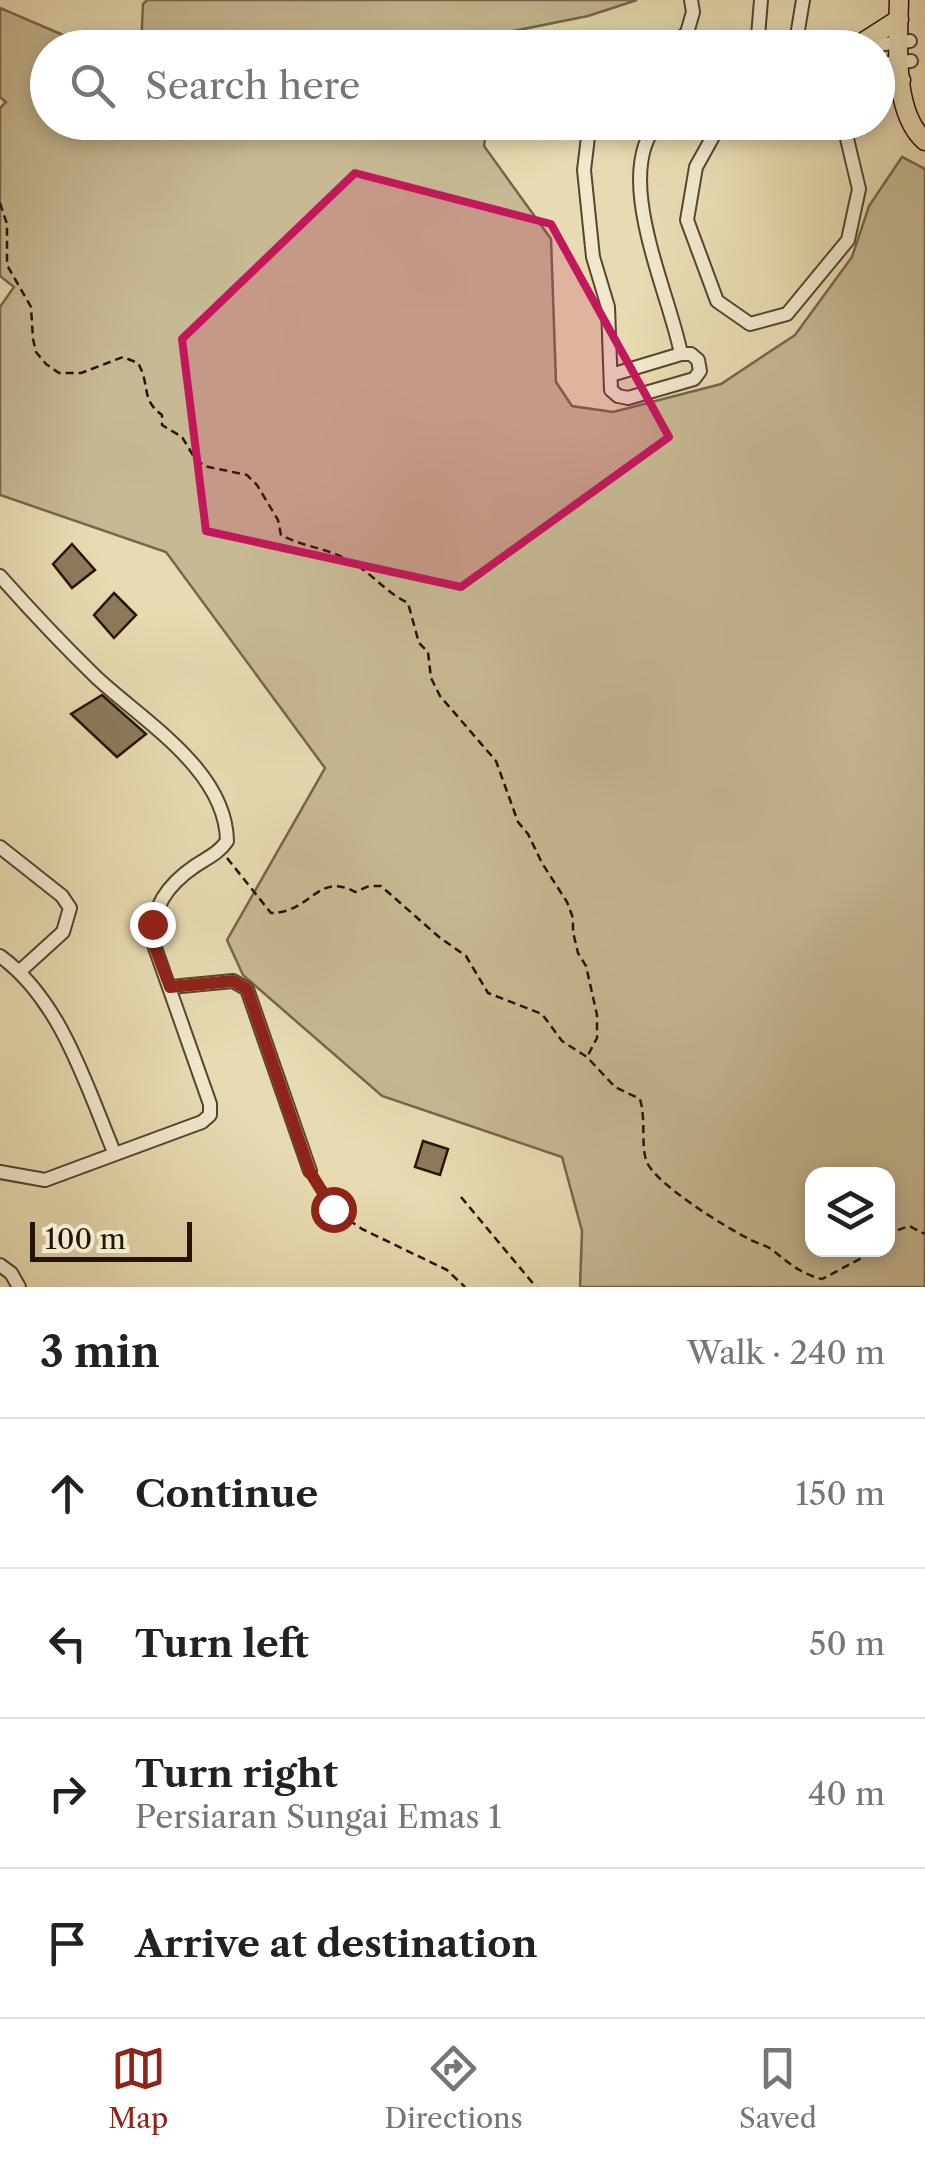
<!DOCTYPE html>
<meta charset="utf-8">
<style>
:root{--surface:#fff;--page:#f6f6f6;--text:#222;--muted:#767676;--line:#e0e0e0;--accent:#8f2418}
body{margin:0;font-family:"Libre Caslon Text",serif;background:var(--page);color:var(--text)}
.controls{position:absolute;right:30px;bottom:30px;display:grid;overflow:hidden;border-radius:20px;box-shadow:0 5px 15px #0003}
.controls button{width:90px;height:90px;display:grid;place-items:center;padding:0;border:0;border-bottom:2px solid var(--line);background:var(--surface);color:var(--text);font:50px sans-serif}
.scale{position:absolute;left:30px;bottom:25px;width:162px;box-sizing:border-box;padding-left:10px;border:5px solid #271301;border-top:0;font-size:28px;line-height:35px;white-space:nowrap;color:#271301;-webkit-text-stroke:8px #efe8cc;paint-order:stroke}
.stop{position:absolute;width:30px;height:30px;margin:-22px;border:8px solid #8f2418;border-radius:50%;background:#fff}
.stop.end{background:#8f2418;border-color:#fff;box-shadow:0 2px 10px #0008}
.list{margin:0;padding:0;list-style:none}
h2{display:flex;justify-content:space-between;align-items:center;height:130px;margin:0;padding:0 40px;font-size:42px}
h2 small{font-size:32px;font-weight:400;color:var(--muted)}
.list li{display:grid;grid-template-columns:65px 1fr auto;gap:30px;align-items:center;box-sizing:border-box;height:150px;padding:0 40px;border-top:2px solid var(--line)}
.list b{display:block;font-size:38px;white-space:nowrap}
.list p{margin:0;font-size:32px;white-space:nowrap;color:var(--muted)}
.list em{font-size:32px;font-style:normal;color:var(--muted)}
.icon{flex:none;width:55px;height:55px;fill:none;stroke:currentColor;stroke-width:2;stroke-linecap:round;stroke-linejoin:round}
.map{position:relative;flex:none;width:925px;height:1287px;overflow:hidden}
.search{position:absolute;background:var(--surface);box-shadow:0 5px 15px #0003;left:30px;right:30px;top:30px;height:110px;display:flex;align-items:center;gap:25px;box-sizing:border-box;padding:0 35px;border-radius:55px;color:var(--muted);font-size:38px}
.sheet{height:730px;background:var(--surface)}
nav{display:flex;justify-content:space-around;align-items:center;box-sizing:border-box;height:140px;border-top:2px solid var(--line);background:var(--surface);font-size:28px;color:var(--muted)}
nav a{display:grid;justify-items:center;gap:5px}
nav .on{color:var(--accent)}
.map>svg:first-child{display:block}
</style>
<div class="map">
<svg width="925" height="1287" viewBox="0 0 925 1287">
<rect width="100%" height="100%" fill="#e7dbb1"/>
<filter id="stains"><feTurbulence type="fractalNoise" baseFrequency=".002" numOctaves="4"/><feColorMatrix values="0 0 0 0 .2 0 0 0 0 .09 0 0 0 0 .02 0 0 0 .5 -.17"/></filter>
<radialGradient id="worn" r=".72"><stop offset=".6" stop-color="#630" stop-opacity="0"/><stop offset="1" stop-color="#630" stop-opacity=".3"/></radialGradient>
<!-- green -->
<path fill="#c6b993" stroke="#76664a" stroke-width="2.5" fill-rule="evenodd" d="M 147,0 L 637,0 L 588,16 L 469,40 L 474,47 L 141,47 L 143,4 Z
M 0,8 L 91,47 L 48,48 L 48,122 L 487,123 L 484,146 L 551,239 L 556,382 L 572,406 L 613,412 L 721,384 L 795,335 L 852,257 L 869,206 L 902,157 L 925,169 L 925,1287 L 580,1287 L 582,1231 L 562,1157 L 382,1096 L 243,975 L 227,940 L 325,768 L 166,552 L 0,495 L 0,307 L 14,287 L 0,276 L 0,108 L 6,102 L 0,97 ZM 812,1174 L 888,1174 L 888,1250 L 812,1250 Z"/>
<!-- building -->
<path fill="#8b7b5d" stroke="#271301" stroke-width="2.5" d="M 72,544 L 95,570 L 72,588 L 53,564 Z
M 114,593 L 136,615 L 114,638 L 94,615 Z
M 102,695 L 146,734 L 117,757 L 71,714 Z
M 423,1141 L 448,1149 L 440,1175 L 415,1167 Z"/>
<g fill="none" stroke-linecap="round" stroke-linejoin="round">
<defs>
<path id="minor" d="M 667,48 L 687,33 L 693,12 L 691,0
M 757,48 L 761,0
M 795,48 L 803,0
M 851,48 L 910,41
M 878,64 L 911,61
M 595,122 L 588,137 L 584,170 L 593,257 L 608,307 L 611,390 L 618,396 L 628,398 L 694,379 L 700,371 L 698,360 L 691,354 L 681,354 L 611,375
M 659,122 C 610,173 670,294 681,354
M 721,122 L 696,167 L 687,220 L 717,301 L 750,324 L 787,314 L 848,240 L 859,189 L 843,122
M 0,576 C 31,611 63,645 96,677 C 143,721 226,770 227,841 C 219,853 207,858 195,866 C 167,885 151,908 153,942 L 210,1104 L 210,1115 L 202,1122 L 45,1180 L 0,1172
M 0,847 L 62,896 L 70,908 L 63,932 L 19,972
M 0,956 C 61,1000 86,1085 114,1152
M 171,987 L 233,981 L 247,989 L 310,1171
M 0,1265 L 11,1273 L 19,1287"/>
<path id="major" d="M 899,0 C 898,42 892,112 925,141
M 860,44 L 899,19
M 878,70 L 901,80"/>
</defs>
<!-- minor casing -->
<use href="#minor" stroke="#57452d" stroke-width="16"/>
<!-- major casing -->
<use href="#major" stroke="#271301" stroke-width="21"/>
<!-- path -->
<path stroke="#271301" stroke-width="2.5" stroke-dasharray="8 5" stroke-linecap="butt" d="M 0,203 L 7,224 L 7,265 L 31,307 L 33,339 L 36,352 L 46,364 L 59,373 L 81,373 L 123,357 L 138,363 C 151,386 140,399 162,415 L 162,425 L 182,437 L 194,457 L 204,466 L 247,475 L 257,485 L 278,520 L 281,535 C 303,547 328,548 350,561 C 373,574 384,591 408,603 L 419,643 L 428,652 L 431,678 L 440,696 L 496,761 L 518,822 L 528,834 L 542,863 L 567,902 L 573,918 L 573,932 L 578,953 L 586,966 L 597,1015 L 597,1038 L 587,1057
M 227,858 L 271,913 C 311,913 318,871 355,892 L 369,886 L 381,886 L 439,937 L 466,956 L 488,993 L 542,1014 L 562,1041 L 587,1057 L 615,1087 L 640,1099 C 646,1120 641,1143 646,1160 C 653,1183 727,1228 749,1239 C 756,1243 765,1245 771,1249 C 788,1262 800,1274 822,1279 L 877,1250
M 316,1181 L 333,1209 L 362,1229 L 447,1270 L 465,1287
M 461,1197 L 536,1287
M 888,1238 L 893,1232 L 909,1226 L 925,1234"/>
<!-- minor -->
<use href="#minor" stroke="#efe8cc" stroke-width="12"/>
<!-- major -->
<use href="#major" stroke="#e7dbb1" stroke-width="18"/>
</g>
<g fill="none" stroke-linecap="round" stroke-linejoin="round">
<!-- route -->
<path stroke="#8f2418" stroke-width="12" d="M 152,924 L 153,942 L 170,987 L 233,981 L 247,989 L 310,1172 L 333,1209"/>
</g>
<!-- marked area -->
<path fill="#c2185b" fill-opacity="0.2" stroke="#c2185b" stroke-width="8" stroke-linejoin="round" d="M 355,173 L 551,224 L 669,437 L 461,587 L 206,531 L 182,339 Z"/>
<rect width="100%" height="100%" filter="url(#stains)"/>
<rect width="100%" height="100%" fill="url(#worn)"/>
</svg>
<div class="controls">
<button><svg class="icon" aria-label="layers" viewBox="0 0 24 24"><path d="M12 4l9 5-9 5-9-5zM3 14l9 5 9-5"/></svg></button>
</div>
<div class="scale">100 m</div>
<div class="stop" style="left:333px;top:1209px"></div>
<div class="stop end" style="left:152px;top:924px"></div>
<div class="search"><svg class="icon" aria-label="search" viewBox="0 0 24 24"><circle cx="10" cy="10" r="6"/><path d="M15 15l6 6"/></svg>Search here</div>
</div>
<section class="sheet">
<h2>3 min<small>Walk · 240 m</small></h2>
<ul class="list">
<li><svg class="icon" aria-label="ahead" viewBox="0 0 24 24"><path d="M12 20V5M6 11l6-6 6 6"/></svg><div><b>Continue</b></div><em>150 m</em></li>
<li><svg class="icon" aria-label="left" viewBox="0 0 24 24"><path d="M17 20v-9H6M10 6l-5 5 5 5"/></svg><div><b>Turn left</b></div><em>50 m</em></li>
<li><svg class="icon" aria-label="right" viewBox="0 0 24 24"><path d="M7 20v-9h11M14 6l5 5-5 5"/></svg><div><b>Turn right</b><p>Persiaran Sungai Emas 1</p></div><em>40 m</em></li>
<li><svg class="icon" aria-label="arrive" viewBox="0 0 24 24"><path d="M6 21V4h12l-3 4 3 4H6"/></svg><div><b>Arrive at destination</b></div></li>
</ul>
</section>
<nav>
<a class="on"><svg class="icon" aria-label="map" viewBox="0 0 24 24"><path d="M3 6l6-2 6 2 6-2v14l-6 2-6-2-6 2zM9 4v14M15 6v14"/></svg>Map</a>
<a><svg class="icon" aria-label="directions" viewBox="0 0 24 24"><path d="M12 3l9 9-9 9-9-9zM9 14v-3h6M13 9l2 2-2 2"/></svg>Directions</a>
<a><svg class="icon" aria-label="saved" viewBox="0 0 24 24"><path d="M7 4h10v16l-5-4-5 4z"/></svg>Saved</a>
</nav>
